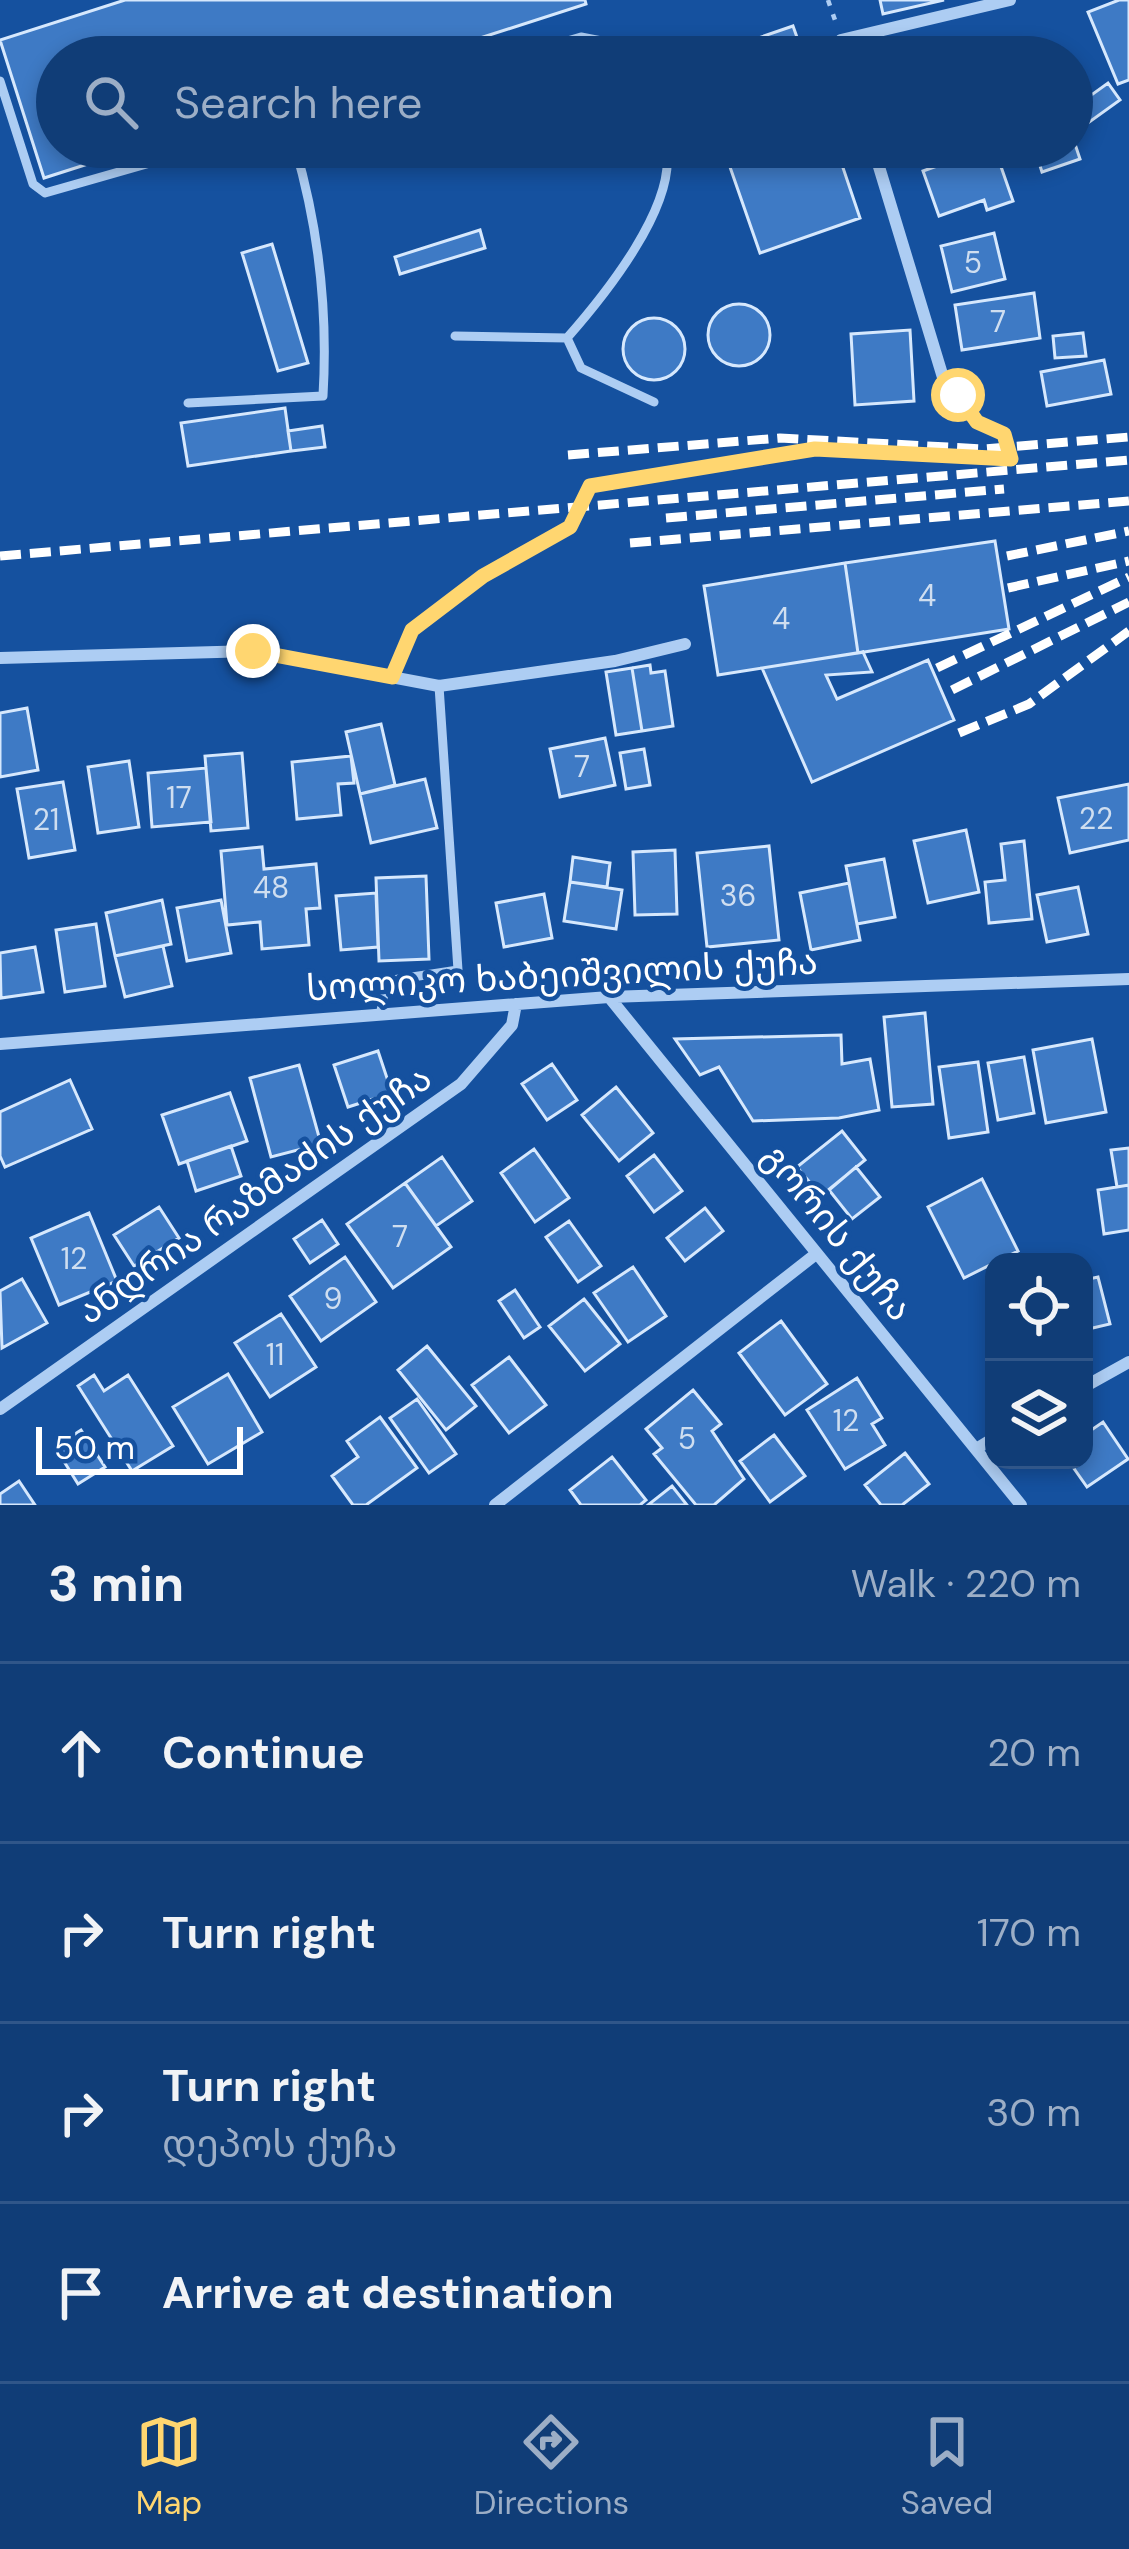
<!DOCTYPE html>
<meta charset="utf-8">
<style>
:root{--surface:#103d77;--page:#1e487f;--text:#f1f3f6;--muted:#9caec6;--line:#305689;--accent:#ffd670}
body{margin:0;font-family:"DM Sans","Noto Sans Georgian",sans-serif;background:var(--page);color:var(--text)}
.controls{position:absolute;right:36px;bottom:36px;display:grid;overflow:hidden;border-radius:24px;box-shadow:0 6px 18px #0003}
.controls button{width:108px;height:108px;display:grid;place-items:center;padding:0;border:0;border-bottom:3px solid var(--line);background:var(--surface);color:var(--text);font:60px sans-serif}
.scale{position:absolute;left:36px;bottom:30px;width:207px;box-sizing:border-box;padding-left:12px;border:6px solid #fff;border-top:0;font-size:33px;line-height:42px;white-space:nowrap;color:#fff;-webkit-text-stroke:9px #15519f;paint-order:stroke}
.stop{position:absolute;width:36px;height:36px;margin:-27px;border:9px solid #ffd670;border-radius:50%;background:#fff}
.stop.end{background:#ffd670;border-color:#fff;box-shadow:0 3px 12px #0008}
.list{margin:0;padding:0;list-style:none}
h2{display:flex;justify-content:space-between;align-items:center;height:156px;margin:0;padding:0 48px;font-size:51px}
h2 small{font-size:39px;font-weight:400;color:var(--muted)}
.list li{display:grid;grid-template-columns:78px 1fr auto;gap:36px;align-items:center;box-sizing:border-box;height:180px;padding:0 48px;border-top:3px solid var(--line)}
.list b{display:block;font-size:45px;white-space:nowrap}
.list p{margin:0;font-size:39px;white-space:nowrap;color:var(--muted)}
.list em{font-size:39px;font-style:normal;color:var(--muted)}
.icon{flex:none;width:66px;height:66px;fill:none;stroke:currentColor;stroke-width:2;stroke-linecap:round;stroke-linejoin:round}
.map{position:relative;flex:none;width:1129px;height:1505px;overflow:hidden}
.search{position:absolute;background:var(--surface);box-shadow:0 6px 18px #0003;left:36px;right:36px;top:36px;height:132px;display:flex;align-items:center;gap:30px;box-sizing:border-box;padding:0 42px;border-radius:66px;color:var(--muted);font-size:45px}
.sheet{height:876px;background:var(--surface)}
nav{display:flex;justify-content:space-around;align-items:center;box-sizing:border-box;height:168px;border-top:3px solid var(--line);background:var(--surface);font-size:33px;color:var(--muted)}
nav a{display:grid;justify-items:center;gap:6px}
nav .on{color:var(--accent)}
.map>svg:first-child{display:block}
</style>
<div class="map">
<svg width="1129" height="1505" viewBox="0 0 1129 1505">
<rect width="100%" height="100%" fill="#15519f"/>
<!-- building -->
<path fill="#3e7ac5" stroke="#d6e8fd" stroke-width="3" d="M 125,0 L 585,0 L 586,4 L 421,57 L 57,57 L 57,147 L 141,147 L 44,178 L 0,40 Z
M 880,0 L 944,0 L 883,14 Z
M 1119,0 L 1129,0 L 1129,80 L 1118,84 L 1088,12 Z
M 793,26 L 804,57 L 703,57 Z
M 1108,83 L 1120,100 L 1088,123 L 1076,106 Z
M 1072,135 L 1080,159 L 1042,172 L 1034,147 L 1072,147 Z
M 723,147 L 836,147 L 860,218 L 760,253 Z
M 982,150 L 987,165 L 999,161 L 1013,201 L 987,210 L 984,200 L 939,216 L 923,171 Z
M 480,230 L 485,248 L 400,274 L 395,257 Z
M 994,233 L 1005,279 L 952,292 L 941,246 Z
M 272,244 L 308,363 L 278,371 L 242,253 Z
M 1034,293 L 1040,338 L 962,350 L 955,305 Z
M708 335a31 31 0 1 1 62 0a31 31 0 1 1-62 0Z
M623 349a31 31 0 1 1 62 0a31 31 0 1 1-62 0Z
M 910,330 L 914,401 L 855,405 L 851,334 Z
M 1083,333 L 1086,356 L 1055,358 L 1053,336 Z
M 1104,360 L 1111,394 L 1047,406 L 1041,372 Z
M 285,408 L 291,451 L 188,466 L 181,423 Z
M 322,426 L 325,447 L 291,451 L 288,431 Z
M 995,541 L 1009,629 L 858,653 L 845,563 Z
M 845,563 L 858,653 L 718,675 L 704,586 Z
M 863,652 L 872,672 L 826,675 L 837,699 L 928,660 L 954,720 L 812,782 L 762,668 Z
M 650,665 L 651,673 L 665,671 L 673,726 L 642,731 L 632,668 Z
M 632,668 L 642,731 L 616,735 L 606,672 Z
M 27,708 L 38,770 L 0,777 L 0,713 Z
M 381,724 L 395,785 L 360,794 L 346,732 Z
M 605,738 L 615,785 L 560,797 L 550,749 Z
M 644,749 L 650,785 L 626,789 L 620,753 Z
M 242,753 L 248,828 L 211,831 L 205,756 Z
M 351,756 L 354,783 L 338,784 L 341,815 L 297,819 L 292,762 Z
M 129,761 L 139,827 L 98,833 L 88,767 Z
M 206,768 L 211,822 L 152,827 L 148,773 Z
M 425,779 L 437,828 L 371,843 L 360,794 Z
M 63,782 L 75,850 L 29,858 L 17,789 Z
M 1129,784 L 1129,840 L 1070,853 L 1058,798 Z
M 966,830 L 979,892 L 928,903 L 914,841 Z
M 1024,841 L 1032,919 L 989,923 L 985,882 L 1005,880 L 1001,844 Z
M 769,846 L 779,940 L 707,947 L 697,853 Z
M 262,847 L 264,869 L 316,864 L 320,908 L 306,909 L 309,945 L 262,949 L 260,922 L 227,925 L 221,851 Z
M 675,850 L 677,914 L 635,915 L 633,852 Z
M 573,857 L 610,863 L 607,887 L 570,882 Z
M 884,859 L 895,917 L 857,924 L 846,866 Z
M 426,876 L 429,959 L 379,961 L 376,878 Z
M 570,882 L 622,890 L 616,929 L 564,921 Z
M 849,883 L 860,940 L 811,950 L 800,893 Z
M 1078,887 L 1088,934 L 1047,942 L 1037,895 Z
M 376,893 L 378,947 L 341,950 L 336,896 Z
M 544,894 L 552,938 L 504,947 L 496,903 Z
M 162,900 L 171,944 L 115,956 L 106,913 Z
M 221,900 L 231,953 L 187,961 L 177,908 Z
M 96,924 L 105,986 L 65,992 L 56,930 Z
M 163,946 L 172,986 L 125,997 L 115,956 Z
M 35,947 L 43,992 L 1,998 L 0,953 Z
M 925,1013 L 933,1104 L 892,1107 L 884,1017 Z
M 841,1035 L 842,1064 L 870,1059 L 879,1110 L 839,1118 L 753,1121 L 719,1067 L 700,1075 L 675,1039 Z
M 1092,1039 L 1106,1112 L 1046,1123 L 1033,1050 Z
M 378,1051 L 392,1093 L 348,1107 L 334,1065 Z
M 1024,1057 L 1034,1113 L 998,1120 L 988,1063 Z
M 978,1062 L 988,1132 L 949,1138 L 939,1067 Z
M 552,1064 L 577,1100 L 547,1120 L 522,1084 Z
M 299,1065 L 321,1144 L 271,1157 L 250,1078 Z
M 70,1080 L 92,1129 L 5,1167 L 0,1156 L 0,1112 Z
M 616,1087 L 653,1133 L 619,1161 L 582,1115 Z
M 230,1093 L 247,1141 L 179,1164 L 162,1115 Z
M 842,1131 L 865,1160 L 821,1196 L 797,1167 Z
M 231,1146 L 241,1176 L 196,1191 L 187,1161 Z
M 1129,1148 L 1129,1185 L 1117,1187 L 1111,1150 Z
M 534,1149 L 569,1198 L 535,1222 L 501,1173 Z
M 654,1155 L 682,1191 L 654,1212 L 627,1176 Z
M 442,1157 L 472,1201 L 436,1226 L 405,1183 Z
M 856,1167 L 880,1197 L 852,1219 L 829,1190 Z
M 982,1179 L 1018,1251 L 964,1278 L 928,1207 Z
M 405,1183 L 451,1247 L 393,1288 L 347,1224 Z
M 1129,1185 L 1129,1230 L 1104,1234 L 1098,1190 Z
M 159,1207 L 179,1238 L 134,1266 L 114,1235 Z
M 705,1208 L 723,1231 L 685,1261 L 667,1238 Z
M 89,1213 L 117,1281 L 59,1305 L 31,1238 Z
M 322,1220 L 338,1244 L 310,1263 L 294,1239 Z
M 569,1221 L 601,1266 L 578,1282 L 546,1237 Z
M 345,1257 L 376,1302 L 321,1341 L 290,1296 Z
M 633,1267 L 666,1316 L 628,1342 L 594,1293 Z
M 1098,1277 L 1110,1324 L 1084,1330 L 1084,1280 Z
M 22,1279 L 47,1323 L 2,1348 L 0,1291 Z
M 515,1290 L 540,1327 L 524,1338 L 499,1301 Z
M 584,1299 L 620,1344 L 585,1371 L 549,1326 Z
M 281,1314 L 316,1367 L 270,1397 L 235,1343 Z
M 781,1321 L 827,1384 L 785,1415 L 739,1353 Z
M 427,1346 L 476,1406 L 446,1430 L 398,1370 Z
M 509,1357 L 546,1405 L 509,1433 L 472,1385 Z
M 228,1374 L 262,1432 L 208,1464 L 173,1407 Z
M 94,1375 L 104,1391 L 128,1375 L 173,1446 L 132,1471 L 78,1386 Z
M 857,1378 L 882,1418 L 872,1424 L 885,1445 L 845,1469 L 807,1410 Z
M 693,1390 L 721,1424 L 712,1431 L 744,1479 L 714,1505 L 696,1505 L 654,1454 L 662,1448 L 646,1429 Z
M 417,1399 L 456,1454 L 429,1473 L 390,1418 Z
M 380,1417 L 417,1468 L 366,1505 L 353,1505 L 332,1476 L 358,1457 L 347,1441 Z
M 1103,1422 L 1128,1459 L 1087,1487 L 1068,1460 L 1084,1460 L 1084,1435 Z
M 81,1430 L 105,1467 L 78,1484 L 55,1447 Z
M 774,1435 L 805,1476 L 770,1502 L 740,1461 Z
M 905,1453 L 929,1484 L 902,1505 L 881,1505 L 865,1485 Z
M 612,1457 L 646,1500 L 640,1505 L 581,1505 L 570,1490 Z
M 19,1481 L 35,1505 L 0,1505 L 0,1494 Z
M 672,1486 L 687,1505 L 648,1505 Z"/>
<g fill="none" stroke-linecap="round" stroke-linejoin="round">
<!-- path -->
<path stroke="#adcdf3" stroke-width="4.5" stroke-dasharray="6 9" stroke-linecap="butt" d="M 828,0 L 836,23
M 401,656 L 413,630 L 483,576 L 570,528 L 590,486 L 815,449 L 1011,459 L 1004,434 L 978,422 L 959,396"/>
<!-- lane -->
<path stroke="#adcdf3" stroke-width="9" d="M 513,57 L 581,37 L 617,44 L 625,57
M 0,81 L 33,184 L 45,193 L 206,147
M 455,336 L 567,338
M 654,402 L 581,368 L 567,338 C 604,296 678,205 666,147
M 188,403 L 323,396 C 328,311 319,229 295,147
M 381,1011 L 386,981 L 458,970 L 439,686"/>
<!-- street -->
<path stroke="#adcdf3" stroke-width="12" d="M 846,57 L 841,40 L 1010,0
M 873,147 L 945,384
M 0,658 L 253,651 L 439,686 L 615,661 L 685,644
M 609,997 L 1021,1505
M 0,1044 L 609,997 L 1129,979
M 1084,1387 L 1129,1362
M 0,1409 L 461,1084 L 512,1025 L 516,1004
M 976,1449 L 994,1438
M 495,1505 L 816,1254"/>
<!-- rail -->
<path stroke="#fff" stroke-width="9" stroke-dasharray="21 9" stroke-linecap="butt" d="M 568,455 L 780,438 L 985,449 L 1129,437
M 666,518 L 1004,489
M 630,543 L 1129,501
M 0,556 L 1129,460
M 1007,556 L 1129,531
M 1008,588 L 1129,561
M 937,668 L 1129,577
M 952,690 L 1129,602
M 959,733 L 1029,704 L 1129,631"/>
</g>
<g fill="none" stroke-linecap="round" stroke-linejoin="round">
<!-- route -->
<path stroke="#ffd670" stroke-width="15" d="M 253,651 L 392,677 L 412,630 L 483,576 L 570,527 L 590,486 L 815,449 L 1011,459 L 1004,434 L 977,422 L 958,395"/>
</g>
<g text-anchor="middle" stroke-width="9" stroke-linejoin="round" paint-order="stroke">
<!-- number labels -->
<g font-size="30" fill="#cfdef0">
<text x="973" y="273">5</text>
<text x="998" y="332">7</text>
<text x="927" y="606">4</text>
<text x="781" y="629">4</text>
<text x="582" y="777">7</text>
<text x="179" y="808">17</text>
<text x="1096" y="829">22</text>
<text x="46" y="830">21</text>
<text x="271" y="898">48</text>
<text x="738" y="906">36</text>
<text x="400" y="1247">7</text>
<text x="74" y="1269">12</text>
<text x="333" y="1309">9</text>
<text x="275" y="1365">11</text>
<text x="846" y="1431">12</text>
<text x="687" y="1449">5</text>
</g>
<!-- street labels -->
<g font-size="36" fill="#fff" stroke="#15519f">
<text transform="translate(562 974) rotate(-3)" y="13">სოლიკო ხაბეიშვილის ქუჩა</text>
<text transform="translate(254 1194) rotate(-35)" y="13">ანდრია რაზმაძის ქუჩა</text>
<text transform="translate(838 1232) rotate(51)" y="13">გორის ქუჩა</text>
</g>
</g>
</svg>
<div class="controls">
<button><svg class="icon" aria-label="locate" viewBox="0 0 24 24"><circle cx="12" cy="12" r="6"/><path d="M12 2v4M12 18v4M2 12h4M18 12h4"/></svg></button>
<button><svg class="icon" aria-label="layers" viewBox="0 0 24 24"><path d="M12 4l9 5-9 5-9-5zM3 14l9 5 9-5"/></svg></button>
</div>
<div class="scale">50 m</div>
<div class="stop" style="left:958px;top:395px"></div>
<div class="stop end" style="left:253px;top:651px"></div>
<div class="search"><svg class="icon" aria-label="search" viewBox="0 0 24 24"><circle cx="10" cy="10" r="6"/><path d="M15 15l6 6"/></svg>Search here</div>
</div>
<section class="sheet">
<h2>3 min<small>Walk · 220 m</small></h2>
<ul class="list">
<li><svg class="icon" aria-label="ahead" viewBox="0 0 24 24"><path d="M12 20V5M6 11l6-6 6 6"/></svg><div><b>Continue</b></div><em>20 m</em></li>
<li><svg class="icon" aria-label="right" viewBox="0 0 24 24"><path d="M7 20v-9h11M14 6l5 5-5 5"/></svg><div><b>Turn right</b></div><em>170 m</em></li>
<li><svg class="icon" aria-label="right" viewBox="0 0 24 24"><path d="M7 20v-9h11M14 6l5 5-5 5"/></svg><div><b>Turn right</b><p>დეპოს ქუჩა</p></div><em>30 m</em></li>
<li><svg class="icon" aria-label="arrive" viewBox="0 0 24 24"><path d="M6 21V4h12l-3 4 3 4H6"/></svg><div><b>Arrive at destination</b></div></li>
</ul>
</section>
<nav>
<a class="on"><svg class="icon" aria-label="map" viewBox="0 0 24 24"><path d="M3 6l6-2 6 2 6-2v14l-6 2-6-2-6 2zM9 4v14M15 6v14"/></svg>Map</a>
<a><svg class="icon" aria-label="directions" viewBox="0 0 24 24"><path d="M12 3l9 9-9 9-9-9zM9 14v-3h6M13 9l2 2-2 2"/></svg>Directions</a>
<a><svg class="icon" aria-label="saved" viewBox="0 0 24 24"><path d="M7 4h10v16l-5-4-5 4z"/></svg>Saved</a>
</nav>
